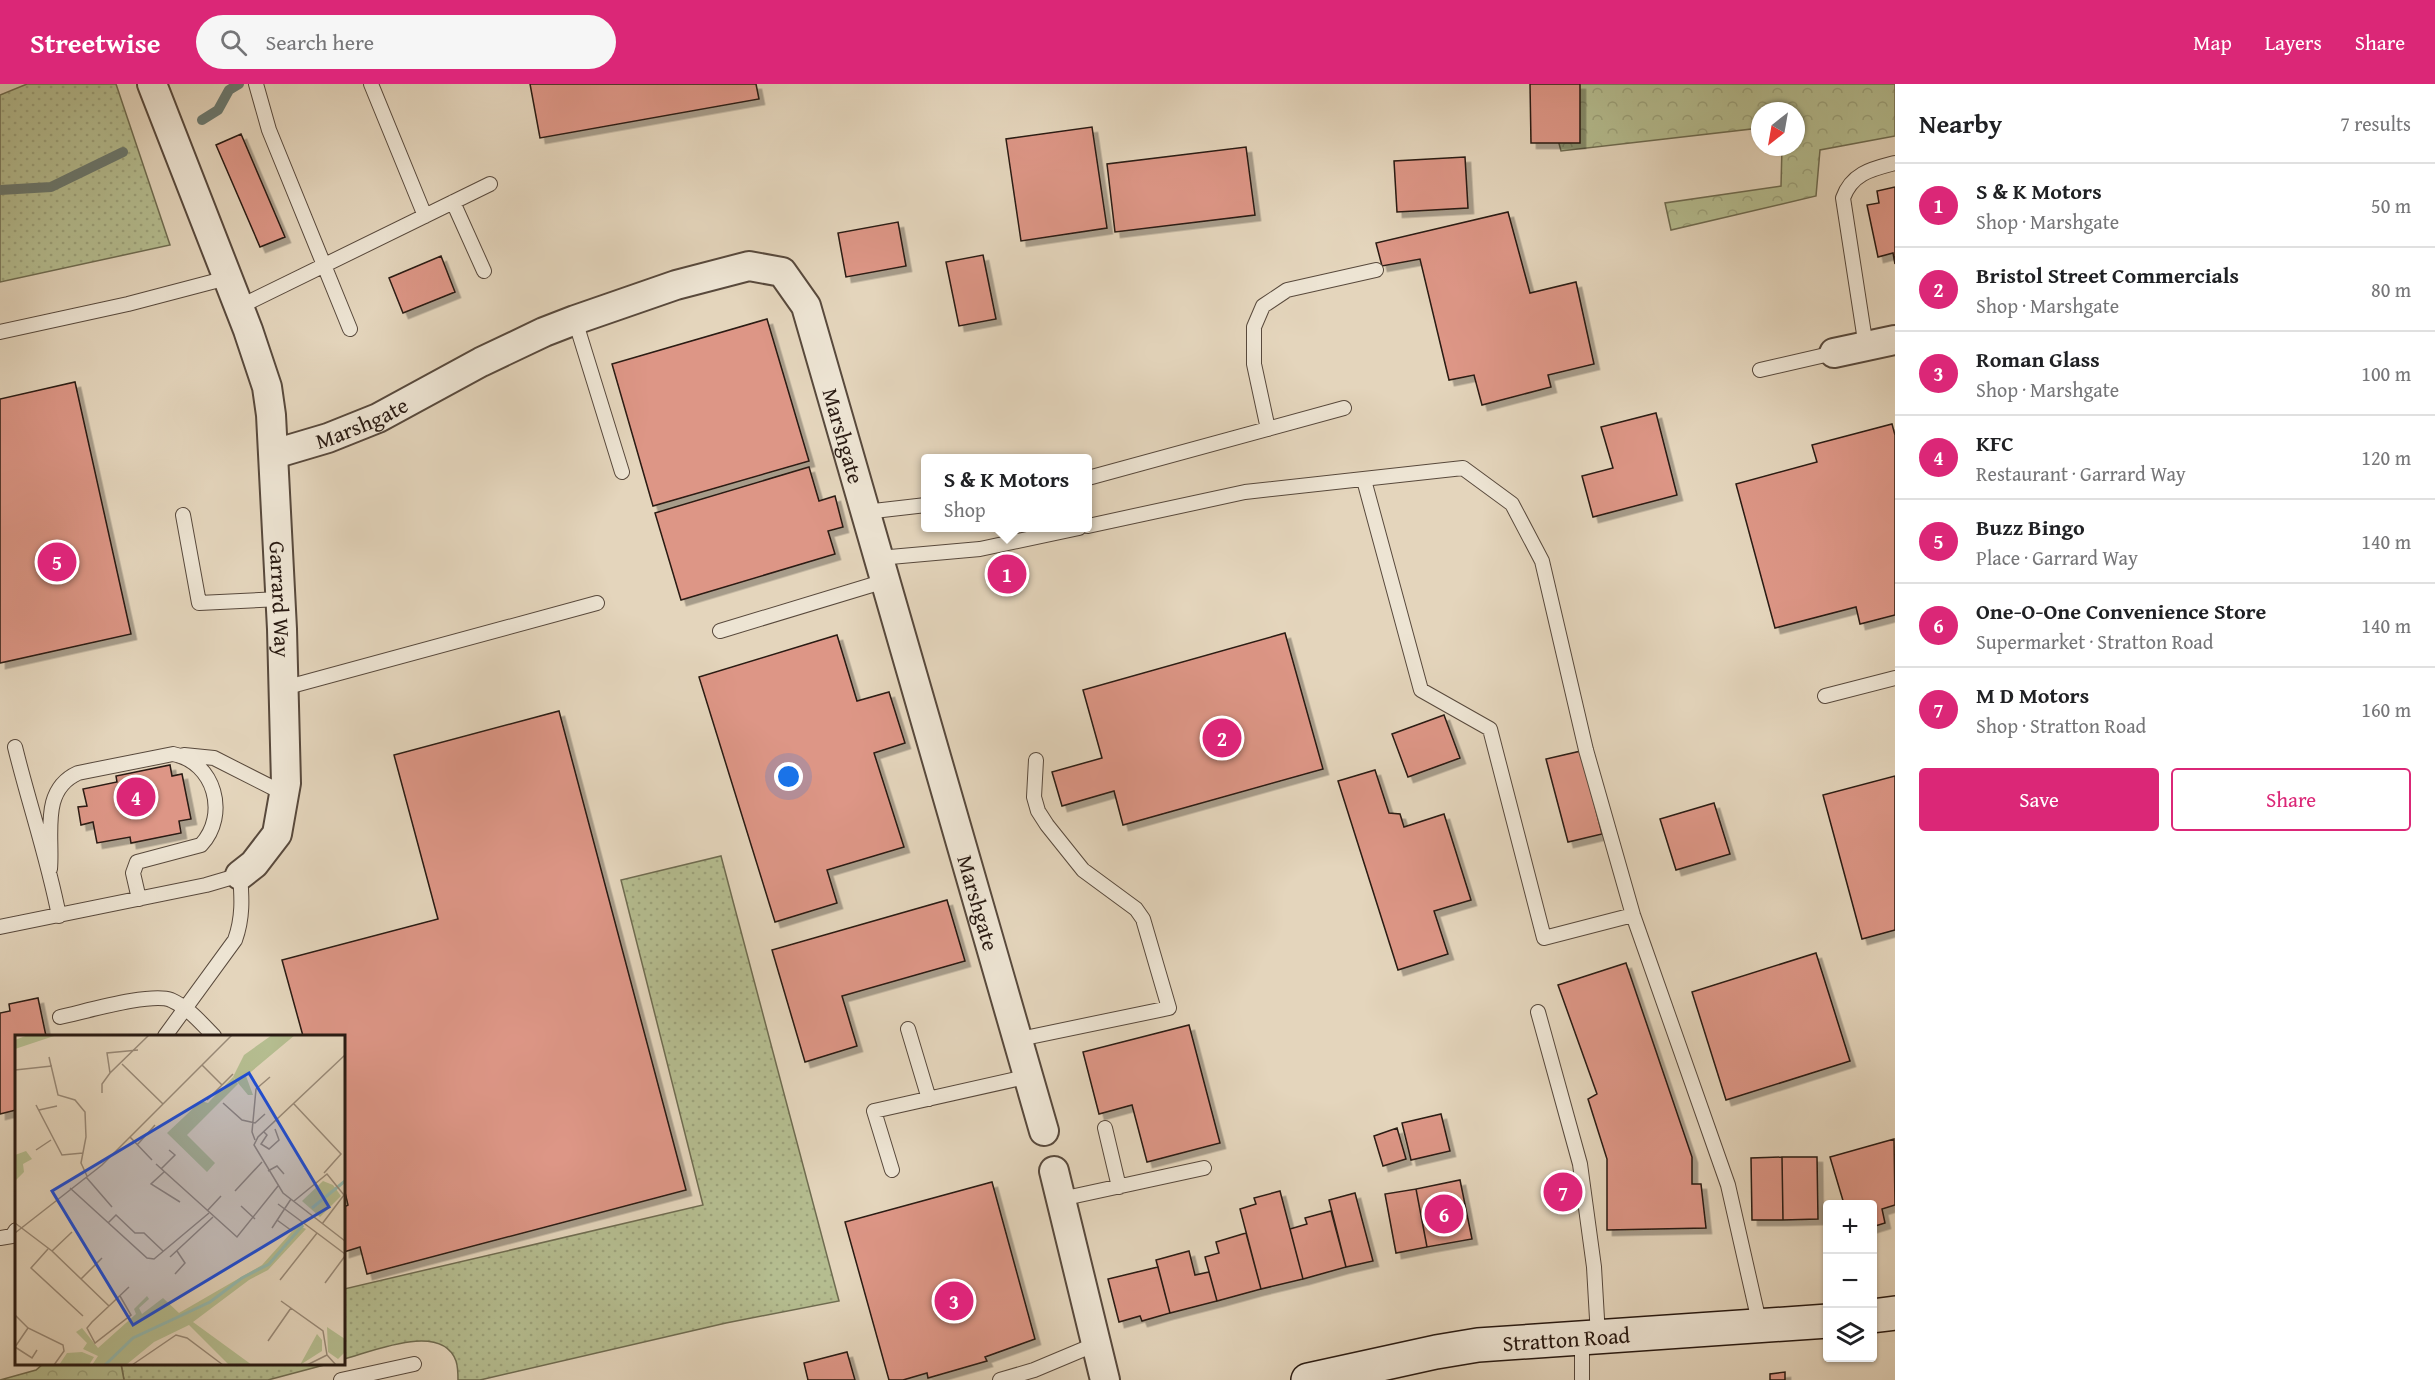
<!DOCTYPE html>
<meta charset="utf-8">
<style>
:root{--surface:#fff;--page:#f6f6f6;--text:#202124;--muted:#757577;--line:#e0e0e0;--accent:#db2777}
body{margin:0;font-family:"Gentium Book Plus",serif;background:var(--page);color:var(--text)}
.controls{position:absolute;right:18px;bottom:18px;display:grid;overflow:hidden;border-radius:6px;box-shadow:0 2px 4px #0004}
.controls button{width:54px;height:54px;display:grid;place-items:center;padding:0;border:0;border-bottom:2px solid var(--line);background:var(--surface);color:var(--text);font:30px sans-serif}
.compass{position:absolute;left:1751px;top:18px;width:54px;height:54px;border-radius:50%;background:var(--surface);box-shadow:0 2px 4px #0004;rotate:211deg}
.you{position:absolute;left:789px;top:693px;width:21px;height:21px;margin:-15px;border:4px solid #fff;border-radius:50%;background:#1a73e8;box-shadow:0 0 0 9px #1a73e833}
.badge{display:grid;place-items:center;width:39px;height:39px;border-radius:50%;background:var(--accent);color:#fff;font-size:20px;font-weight:700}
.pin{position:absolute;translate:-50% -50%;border:3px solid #fff;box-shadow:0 2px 6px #0006}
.popup{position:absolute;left:921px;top:370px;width:171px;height:78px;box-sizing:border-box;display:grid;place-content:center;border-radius:6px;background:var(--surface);filter:drop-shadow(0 2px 4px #0005);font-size:20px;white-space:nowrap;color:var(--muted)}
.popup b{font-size:22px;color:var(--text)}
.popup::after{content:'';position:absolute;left:50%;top:100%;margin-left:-12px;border:12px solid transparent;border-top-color:var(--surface)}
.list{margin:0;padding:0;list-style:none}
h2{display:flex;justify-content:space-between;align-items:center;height:78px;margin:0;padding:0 24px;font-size:26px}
h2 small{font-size:20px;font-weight:400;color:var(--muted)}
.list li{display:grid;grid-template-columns:39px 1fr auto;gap:18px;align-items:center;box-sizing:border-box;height:84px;padding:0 24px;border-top:2px solid var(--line)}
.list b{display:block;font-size:22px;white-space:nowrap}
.list p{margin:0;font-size:20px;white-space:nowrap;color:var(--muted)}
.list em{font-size:20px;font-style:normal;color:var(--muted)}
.actions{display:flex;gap:12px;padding:18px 24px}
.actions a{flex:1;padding:14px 0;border:2px solid var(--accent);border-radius:6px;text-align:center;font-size:21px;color:var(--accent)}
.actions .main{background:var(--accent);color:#fff}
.icon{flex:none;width:33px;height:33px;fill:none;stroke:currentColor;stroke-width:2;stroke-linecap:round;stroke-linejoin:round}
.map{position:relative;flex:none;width:1895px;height:1296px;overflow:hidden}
header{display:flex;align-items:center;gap:36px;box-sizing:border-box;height:84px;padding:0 30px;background:var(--accent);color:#fff}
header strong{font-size:28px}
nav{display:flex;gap:33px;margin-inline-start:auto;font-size:21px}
.search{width:420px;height:54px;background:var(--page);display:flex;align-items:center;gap:15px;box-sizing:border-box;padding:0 21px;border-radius:33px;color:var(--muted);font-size:22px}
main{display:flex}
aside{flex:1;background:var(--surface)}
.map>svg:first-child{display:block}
</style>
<header>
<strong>Streetwise</strong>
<div class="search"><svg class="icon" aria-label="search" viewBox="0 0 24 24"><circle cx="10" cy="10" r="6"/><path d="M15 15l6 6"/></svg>Search here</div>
<nav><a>Map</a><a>Layers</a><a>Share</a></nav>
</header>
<main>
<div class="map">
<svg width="1895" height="1296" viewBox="0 0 1895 1296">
<defs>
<pattern id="grass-dots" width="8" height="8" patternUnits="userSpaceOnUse" patternTransform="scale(1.5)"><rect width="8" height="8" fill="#b5bd90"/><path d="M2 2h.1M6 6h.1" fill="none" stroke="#9ca27b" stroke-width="1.8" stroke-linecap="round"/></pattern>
<pattern id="forest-crowns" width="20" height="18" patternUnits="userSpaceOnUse" patternTransform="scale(1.5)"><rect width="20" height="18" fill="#b5bd90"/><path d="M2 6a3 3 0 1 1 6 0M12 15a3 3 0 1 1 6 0" fill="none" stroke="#9ca27b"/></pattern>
<filter id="shadow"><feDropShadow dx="5.5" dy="5.5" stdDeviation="0" flood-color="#0004"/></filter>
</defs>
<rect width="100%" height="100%" fill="#e4d5bc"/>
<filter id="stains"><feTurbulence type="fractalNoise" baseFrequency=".00333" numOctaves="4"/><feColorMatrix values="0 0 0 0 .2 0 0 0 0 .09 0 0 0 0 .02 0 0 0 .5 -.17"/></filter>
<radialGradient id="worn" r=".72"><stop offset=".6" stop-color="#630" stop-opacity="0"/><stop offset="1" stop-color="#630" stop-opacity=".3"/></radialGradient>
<!-- grass -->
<path fill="url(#grass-dots)" stroke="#6f6c51" stroke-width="1.5" d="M 27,0 L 116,0 L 170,161 L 0,198 L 0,11 Z
M 721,772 L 839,1217 L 726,1239 L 480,1296 L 458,1296 C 458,1290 458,1283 456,1277 C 442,1237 371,1268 344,1275 L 344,1205 L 703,1121 L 621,796 Z
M 121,1280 L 328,1280 L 268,1296 L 124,1296 Z"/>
<!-- forest -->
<path fill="url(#forest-crowns)" stroke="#6f6c51" stroke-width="1.5" d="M 1543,0 L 1895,0 L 1895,52 L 1820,66 L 1816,112 L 1671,146 L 1665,119 L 1781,102 L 1782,63 L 1796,63 L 1796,27 L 1760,27 L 1760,44 L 1561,67 Z
M 43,1280 L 121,1280 L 124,1296 L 0,1296 L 36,1286 Z"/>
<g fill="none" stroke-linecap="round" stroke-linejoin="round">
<!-- stream -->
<path stroke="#6a7970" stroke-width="10" d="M 202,36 L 218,26 L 229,6 L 239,0
M 0,106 L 51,103 L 123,68"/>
</g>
<!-- building -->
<path fill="#dd9686" stroke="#291a12" stroke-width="1.5" filter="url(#shadow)" d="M 530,0 L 756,0 L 759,15 L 540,54 Z
M 1530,0 L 1580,0 L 1580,59 L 1531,59 Z
M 1092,43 L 1107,144 L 1021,157 L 1006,55 Z
M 241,50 L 285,153 L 260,163 L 216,61 Z
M 1246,63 L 1255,131 L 1115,148 L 1107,80 Z
M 1465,73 L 1468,124 L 1397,128 L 1394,77 Z
M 1895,103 L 1895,180 L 1893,169 L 1878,173 L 1867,121 L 1879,119 L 1877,107 Z
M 1508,128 L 1530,209 L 1576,198 L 1594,280 L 1548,291 L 1551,303 L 1482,321 L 1474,291 L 1449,296 L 1420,175 L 1382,182 L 1376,159 Z
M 898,138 L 906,182 L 846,193 L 838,149 Z
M 983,171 L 996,235 L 959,242 L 946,178 Z
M 441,172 L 455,208 L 403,229 L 389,194 Z
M 767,235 L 809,377 L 653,422 L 612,280 Z
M 75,298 L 131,550 L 0,579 L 0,315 Z
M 1656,329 L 1677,411 L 1593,433 L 1582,392 L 1613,384 L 1601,343 Z
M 1892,340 L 1895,351 L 1895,531 L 1860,540 L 1856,523 L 1775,544 L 1736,400 L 1817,378 L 1812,361 Z
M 809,383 L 819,417 L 835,412 L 843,443 L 828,447 L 835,470 L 681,516 L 655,429 Z
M 1285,549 L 1323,685 L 1123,741 L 1114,707 L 1062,722 L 1052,688 L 1102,674 L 1083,606 Z
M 837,551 L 857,617 L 889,608 L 905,659 L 874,669 L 904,763 L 827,786 L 837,819 L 775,838 L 699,593 Z
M 559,627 L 686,1106 L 367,1190 L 360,1163 L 344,1168 L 344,1123 L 348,1121 L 344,1104 L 344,952 L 303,952 L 282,876 L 438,835 L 394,671 Z
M 1444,631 L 1460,674 L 1408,693 L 1392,650 Z
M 1581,667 L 1602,750 L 1568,758 L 1546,675 Z
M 170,681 L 172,692 L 182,690 L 191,735 L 179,737 L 181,749 L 131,759 L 130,753 L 97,759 L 93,738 L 81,741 L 78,723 L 87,722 L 83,705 L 117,698 L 116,692 Z
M 1375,686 L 1389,729 L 1400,730 L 1404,743 L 1444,730 L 1471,816 L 1434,827 L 1448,870 L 1398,886 L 1338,697 Z
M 1895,692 L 1895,846 L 1862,855 L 1823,711 Z
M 1714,719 L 1730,770 L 1676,786 L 1660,735 Z
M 947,816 L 965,877 L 842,912 L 857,962 L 805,978 L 772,866 Z
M 1816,869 L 1850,977 L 1726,1016 L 1692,908 Z
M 1626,879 L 1692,1073 L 1692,1100 L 1701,1100 L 1706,1144 L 1607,1146 L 1607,1075 L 1588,1015 L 1597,1010 L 1558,901 Z
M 38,914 L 46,952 L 16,952 L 16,1026 L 0,1030 L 0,929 L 10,927 L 9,920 Z
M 1189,941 L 1220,1059 L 1147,1078 L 1132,1021 L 1099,1030 L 1083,968 Z
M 1441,1030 L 1450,1067 L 1411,1076 L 1402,1039 Z
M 1397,1044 L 1406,1075 L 1383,1082 L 1374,1052 Z
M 1894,1055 L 1895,1121 L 1882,1125 L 1885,1139 L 1872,1143 L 1872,1120 L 1844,1120 L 1830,1073 Z
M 1782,1073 L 1783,1136 L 1752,1136 L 1751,1074 Z
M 1782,1073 L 1817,1073 L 1818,1135 L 1783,1136 Z
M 1460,1096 L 1472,1155 L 1427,1163 L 1416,1105 Z
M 992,1098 L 1035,1255 L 985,1273 L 987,1277 L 928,1294 L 927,1289 L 903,1296 L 889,1296 L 845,1138 Z
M 1416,1105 L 1427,1163 L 1396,1169 L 1385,1110 Z
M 1280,1107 L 1303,1195 L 1261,1205 L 1240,1125 L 1256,1120 L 1254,1114 Z
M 1355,1109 L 1373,1177 L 1346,1183 L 1329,1116 Z
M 1331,1127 L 1346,1183 L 1303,1195 L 1290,1145 L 1307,1140 L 1305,1134 Z
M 1246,1149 L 1261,1205 L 1217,1217 L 1205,1173 L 1219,1169 L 1216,1158 Z
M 1189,1167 L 1195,1191 L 1209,1188 L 1217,1217 L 1170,1229 L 1156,1176 Z
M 1158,1183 L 1170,1229 L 1142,1237 L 1140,1232 L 1119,1238 L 1108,1195 Z
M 847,1268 L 855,1296 L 808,1296 L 804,1279 Z
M 1785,1288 L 1785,1296 L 1770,1296 L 1770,1290 Z"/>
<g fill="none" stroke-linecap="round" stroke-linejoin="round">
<defs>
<path id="lane" d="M 256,0 L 269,46 L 350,245
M 371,0 L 425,132
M 453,118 L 484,187
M 239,223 L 490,100
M 575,236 L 622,388
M 0,248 L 128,220 L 227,194
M 1866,263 L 1843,114 C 1852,89 1872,85 1895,79
M 1760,286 L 1834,269
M 1268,345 L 1254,280 L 1254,243 L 1263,222 L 1287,206 L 1376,186
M 1088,394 L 1344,324
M 1364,396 L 1421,606 L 1490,645 L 1544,854 L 1633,831
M 865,428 L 926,421
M 183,431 L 199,519 L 280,515
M 1088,442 L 1245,408 L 1463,384 L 1512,420 L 1542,477 L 1586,666 L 1633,831 L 1728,1101 L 1760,1242
M 879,474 L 980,465 L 1079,444
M 720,547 L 885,497
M 284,604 L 597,519
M 1825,612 L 1895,594
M 15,663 C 29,720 48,775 59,832
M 184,671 L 214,674 L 285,710
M 50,785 C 53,751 40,706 78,689 L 173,670 C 215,678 229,731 201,761 L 137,778 L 133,789 L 139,815
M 0,843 L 206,801 L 240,791 C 242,814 243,834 235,856 L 165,952
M 1538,928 L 1580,1080 L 1594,1183 L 1598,1252
M 60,933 C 84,928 151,908 171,916 C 189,924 201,939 214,952
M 908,945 L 929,1015
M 1020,955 L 1169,924 L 1143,835 L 1136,825 L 1083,786 L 1047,741 L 1038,727 L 1034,713 L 1036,676
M 1105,1044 L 1119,1103
M 892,1086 L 874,1027 L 1030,992
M 1061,1115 L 1204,1084
M 0,1154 L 12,1152 L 16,1146
M 1582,1253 L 1582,1296
M 341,1296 L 414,1280
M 1000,1296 L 1034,1286 L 1096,1260"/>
<g id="street">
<path id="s1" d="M 152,0 L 248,246 L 267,303 L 271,331 L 282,545 L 286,699 L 277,750 L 254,780 L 240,791"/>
<path d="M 1834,269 L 1895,256"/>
<path id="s2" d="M 274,370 L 328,354 L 378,334 L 481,278 L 544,248 L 575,236 L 676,201 L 749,182 L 782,188 L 806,222 L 1044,1047"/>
<path d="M 1054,1087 L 1105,1296"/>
</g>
<g id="secondary">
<path d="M 1872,1232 L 1895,1229"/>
<path id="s3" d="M 1308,1296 L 1436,1268 L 1478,1261 L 1828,1237"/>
</g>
</defs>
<!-- lane casing -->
<use href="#lane" stroke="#58493c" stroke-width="16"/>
<!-- street casing -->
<use href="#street" stroke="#58493c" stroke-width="32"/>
<!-- secondary casing -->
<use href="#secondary" stroke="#291a12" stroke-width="36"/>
<!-- lane -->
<use href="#lane" stroke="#ede4d3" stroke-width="14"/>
<!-- street -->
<use href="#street" stroke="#ede4d3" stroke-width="28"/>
<!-- secondary -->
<use href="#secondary" stroke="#ede4d3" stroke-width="33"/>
</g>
<g text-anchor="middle" stroke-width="4.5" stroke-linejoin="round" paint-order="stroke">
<!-- street labels -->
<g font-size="22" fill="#291a12" stroke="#ede4d3">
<text dy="8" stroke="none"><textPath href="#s2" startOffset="93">Marshgate</textPath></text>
<text dy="8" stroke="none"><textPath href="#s2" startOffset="723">Marshgate</textPath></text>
<text dy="8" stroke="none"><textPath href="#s1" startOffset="537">Garrard Way</textPath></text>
<text dy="8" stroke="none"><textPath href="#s2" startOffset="1209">Marshgate</textPath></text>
<text dy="8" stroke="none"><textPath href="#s3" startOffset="262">Stratton Road</textPath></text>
</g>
</g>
<!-- overview -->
<g transform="translate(15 951)">
<rect width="330" height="330" fill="#e4d5bc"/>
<path d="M 218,42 L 223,49 L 172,100 L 200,128 L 192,137 L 152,98 L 186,66 L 193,68 ZM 11,116 L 17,124 L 8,129 L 9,137 L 0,146 L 0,120 ZM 308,146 L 318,150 L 326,161 L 305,182 L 287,166 ZM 312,292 L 330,304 L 330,317 L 323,324 L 313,317 ZM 302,299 L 307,305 L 307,316 L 285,330 ZM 67,317 L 79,322 L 74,330 L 44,330 L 52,318 Z" fill="#b5bd90"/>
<path d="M 13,0 L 42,0 L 0,14 L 0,5 ZM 257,0 L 280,0 L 231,41 L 238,60 L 233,60 L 218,42 L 229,20 ZM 283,190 L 291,194 L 253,235 L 234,245 L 178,287 L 237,330 L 214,330 L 174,290 L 139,307 L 111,330 L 77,330 L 83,321 L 68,314 L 72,308 L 61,297 L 67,293 L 83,313 L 121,279 L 119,274 L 132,261 L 134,264 L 124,273 L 127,279 L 148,263 L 164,278 L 247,230 Z" fill="#b5bd90"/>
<path fill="none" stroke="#95b9ae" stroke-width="3" d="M 297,173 L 330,146M 90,330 L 118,303 L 195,267 L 227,243 L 254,229 L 288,190"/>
<path fill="none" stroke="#998a78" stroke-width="1.5" d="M 330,20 L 243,102 L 239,110 L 268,158 L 330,206M 34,22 L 43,60 L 60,65 L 70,77 L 71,102 L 66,128 L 72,141M 107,29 L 148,69M 187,30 L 207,50M 0,35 L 37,31M 95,38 L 92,18 L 123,15M 87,58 L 87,49 L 95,38 L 134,0M 192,65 L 218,39M 208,68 L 227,85 L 240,88 L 250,79M 279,69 L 326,119 L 309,138M 21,70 L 47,120 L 68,118M 24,75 L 42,71M 249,97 L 252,100 L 246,109 L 254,114 L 264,105 L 260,94M 115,102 L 137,125M 240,105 L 237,97 L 241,54 L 255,42M 122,110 L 140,90M 21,115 L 36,105M 141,129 L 222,202 L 263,151M 146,134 L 160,120 L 154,115M 253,136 L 262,131 L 269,139M 149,137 L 136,149 L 165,167M 71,142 L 97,172M 55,153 L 132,223 L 139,224 L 194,178M 220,156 L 247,127M 279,166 L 312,139 L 329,160 L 307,189M 263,169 L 302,198M 226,171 L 240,184M 192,176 L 206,161M 262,185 L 277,196M 0,188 L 37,216 L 94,271M 93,188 L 101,180 L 120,198 L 129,198 L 148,216M 257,193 L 276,164M 0,198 L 87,130 L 217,0M 33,214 L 16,233 L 68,281M 37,216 L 57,197M 155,222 L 198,182M 160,239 L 170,228 L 162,216M 66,244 L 87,223M 265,245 L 302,198 L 330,219M 310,248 L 330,221M 105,261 L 116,280 L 80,308 L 72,293 L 77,287 L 94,271 L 114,252M 266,266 L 308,296 L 312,320 L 321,330M 0,280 L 13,293 L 48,310 L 49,316 L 39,330M 253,306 L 276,273M 0,312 L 17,323 L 22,315M 0,312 L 13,293M 117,330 L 161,300 L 172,303 L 208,330M 292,330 L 312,320"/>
<path fill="#1d4ed8" fill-opacity="0.15" stroke="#1d4ed8" stroke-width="3" d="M 234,38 L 314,172 L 118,290 L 37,156 Z"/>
<rect width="330" height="330" fill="none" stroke="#291a12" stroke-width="3"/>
</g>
<rect width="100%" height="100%" filter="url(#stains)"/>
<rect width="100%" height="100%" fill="url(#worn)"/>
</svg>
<div class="controls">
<button>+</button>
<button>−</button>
<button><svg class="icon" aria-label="layers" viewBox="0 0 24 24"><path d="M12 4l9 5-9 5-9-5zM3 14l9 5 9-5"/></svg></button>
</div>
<svg class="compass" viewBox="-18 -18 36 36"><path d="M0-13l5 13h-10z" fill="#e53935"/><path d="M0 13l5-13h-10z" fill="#757577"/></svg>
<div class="you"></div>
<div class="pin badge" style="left:1007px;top:490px">1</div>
<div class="popup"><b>S &amp; K Motors</b>Shop</div>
<div class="pin badge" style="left:1222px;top:654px">2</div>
<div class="pin badge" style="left:954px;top:1217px">3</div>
<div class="pin badge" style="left:136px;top:713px">4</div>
<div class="pin badge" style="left:57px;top:478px">5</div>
<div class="pin badge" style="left:1444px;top:1130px">6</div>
<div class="pin badge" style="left:1563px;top:1108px">7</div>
</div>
<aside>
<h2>Nearby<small>7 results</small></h2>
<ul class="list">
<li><span class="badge">1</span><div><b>S &amp; K Motors</b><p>Shop · Marshgate</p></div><em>50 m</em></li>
<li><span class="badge">2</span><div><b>Bristol Street Commercials</b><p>Shop · Marshgate</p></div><em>80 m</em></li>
<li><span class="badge">3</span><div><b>Roman Glass</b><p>Shop · Marshgate</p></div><em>100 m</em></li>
<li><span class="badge">4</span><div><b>KFC</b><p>Restaurant · Garrard Way</p></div><em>120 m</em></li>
<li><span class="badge">5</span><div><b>Buzz Bingo</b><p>Place · Garrard Way</p></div><em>140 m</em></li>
<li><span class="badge">6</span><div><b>One-O-One Convenience Store</b><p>Supermarket · Stratton Road</p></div><em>140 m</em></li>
<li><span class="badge">7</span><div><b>M D Motors</b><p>Shop · Stratton Road</p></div><em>160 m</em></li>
</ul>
<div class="actions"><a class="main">Save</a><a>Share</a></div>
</aside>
</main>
